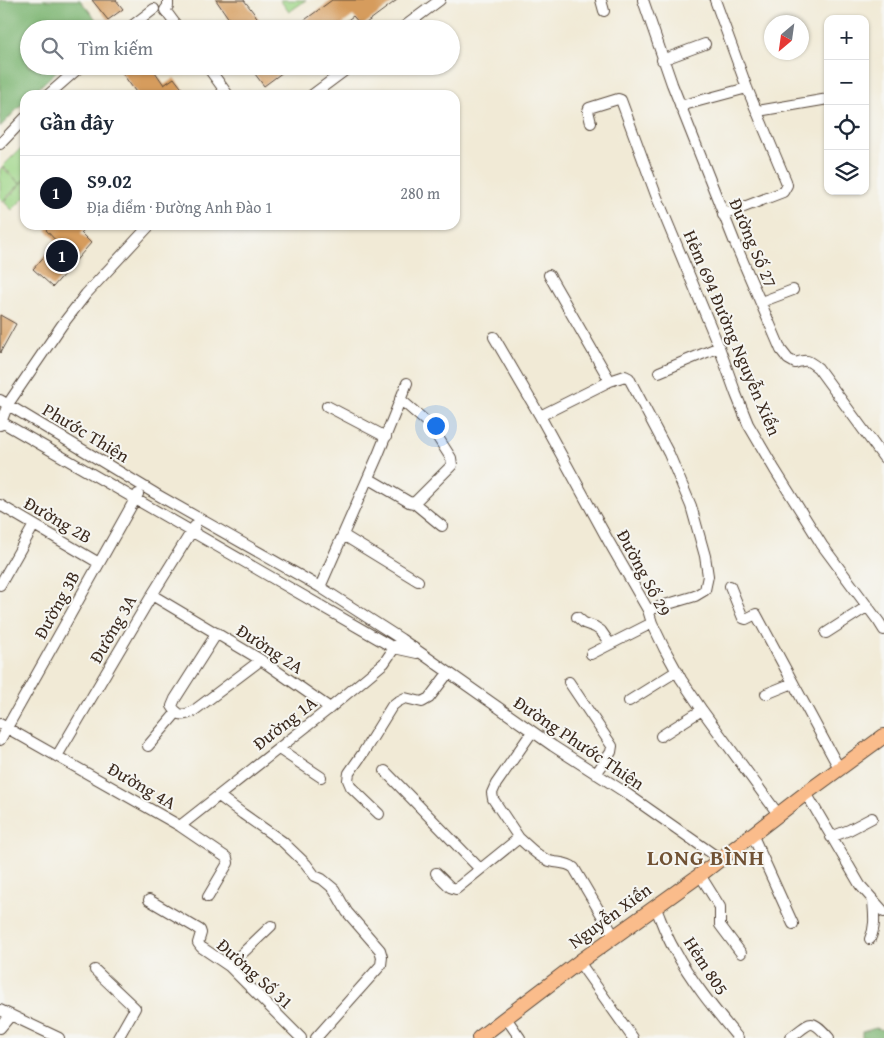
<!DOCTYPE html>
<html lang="vi">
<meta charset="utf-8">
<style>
:root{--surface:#fff;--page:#f6f6f7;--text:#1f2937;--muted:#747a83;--line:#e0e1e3;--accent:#111827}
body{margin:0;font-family:"Gentium Book Plus",serif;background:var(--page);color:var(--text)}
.controls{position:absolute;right:15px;top:15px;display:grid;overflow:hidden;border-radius:10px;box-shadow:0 1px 4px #0004}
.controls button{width:45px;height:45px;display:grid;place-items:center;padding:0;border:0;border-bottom:1px solid var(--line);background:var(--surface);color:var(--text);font:25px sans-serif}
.compass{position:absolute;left:764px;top:15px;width:45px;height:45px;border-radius:50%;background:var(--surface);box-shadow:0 1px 4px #0004;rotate:209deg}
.you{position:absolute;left:435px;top:425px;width:18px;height:18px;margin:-12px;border:4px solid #fff;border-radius:50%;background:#1a73e8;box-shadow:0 0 0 8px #1a73e833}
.badge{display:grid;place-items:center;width:32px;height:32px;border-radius:50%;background:var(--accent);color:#fff;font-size:16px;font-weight:700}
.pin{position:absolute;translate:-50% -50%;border:2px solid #fff;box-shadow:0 1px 5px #0006}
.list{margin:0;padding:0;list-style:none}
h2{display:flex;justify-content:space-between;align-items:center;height:65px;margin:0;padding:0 20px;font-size:21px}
h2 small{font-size:16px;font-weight:400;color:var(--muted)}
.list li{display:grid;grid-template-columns:32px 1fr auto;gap:15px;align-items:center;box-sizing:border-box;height:75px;padding:0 20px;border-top:1px solid var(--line)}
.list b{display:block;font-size:19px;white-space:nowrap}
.list p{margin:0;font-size:16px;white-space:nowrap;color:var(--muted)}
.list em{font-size:16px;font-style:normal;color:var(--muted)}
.icon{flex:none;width:28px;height:28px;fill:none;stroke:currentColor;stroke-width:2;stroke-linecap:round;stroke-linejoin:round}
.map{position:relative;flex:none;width:884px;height:1038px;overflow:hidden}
.search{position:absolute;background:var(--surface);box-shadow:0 1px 4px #0004;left:20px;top:20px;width:440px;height:55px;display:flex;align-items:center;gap:12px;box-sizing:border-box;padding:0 18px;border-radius:28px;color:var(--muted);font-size:19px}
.panel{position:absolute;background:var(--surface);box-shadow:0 1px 4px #0004;left:20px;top:90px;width:440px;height:140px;border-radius:15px}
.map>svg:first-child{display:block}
</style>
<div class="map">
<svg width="884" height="1038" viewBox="0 0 884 1038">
<rect width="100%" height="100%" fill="#f6f6f2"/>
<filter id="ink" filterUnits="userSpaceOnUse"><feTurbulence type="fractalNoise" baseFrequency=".02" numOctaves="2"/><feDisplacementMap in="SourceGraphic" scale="10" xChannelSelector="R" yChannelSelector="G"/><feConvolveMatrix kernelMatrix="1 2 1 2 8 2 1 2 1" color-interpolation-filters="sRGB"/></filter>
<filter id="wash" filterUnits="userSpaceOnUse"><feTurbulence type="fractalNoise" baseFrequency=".0096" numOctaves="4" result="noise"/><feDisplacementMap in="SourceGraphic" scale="20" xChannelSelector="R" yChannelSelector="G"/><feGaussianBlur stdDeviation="1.12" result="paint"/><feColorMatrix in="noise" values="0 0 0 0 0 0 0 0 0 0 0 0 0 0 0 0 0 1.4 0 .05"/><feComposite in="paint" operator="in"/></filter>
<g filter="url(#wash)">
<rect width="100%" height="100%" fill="#f1ead6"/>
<!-- green -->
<path fill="#9dd586" stroke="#6c8052" d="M 280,0 L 306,0 L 289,12 Z
M 21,148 L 25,153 L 25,178 L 20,183 L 3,166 Z
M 2,167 L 20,184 L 3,201 L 0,198 L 0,170 Z
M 25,180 L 25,197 L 12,210 L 4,202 Z"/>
<!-- forest -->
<path fill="#7eb673" stroke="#5c7048" d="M 0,0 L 80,0 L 104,29 L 29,29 L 29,66 L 62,66 L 31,95 L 25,95 L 25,101 L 0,127 Z
M 876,1028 L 884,1030 L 884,1038 L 862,1038 L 862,1032 Z"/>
<g id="blocks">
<!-- building -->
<path fill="#d69c5d" d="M 92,0 L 116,0 L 123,9 L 108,20 Z
M 216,0 L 244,0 L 266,29 L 236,29 Z
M 332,0 L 397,0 L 362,26 L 353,16 L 336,29 L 307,29 L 302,22 Z
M 117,66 L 151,66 L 164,85 L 174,78 L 187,95 L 138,95 Z
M 249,66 L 279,66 L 283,72 L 264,86 Z
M 50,225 L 88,225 L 81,233 L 91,243 L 53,287 L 33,269 L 57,242 L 46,230 Z
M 0,315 L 16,324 L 0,353 Z"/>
</g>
</g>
<g filter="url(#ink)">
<use href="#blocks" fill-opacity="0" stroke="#56473a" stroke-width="1"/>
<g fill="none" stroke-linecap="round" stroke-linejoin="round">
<defs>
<path id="minor" d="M 601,0 L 604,11
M 643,0 L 672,84 L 735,243 L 781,350 L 788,359 L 795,363 C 807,359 808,360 818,368 L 884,458
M 715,0 L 747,88 L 786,181 L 787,185 L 783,192 L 723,215
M 165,10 L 179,29
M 165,10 L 168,6 L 168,0
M 128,29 L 154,9
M 401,29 L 440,0
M 662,60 L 705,44
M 207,66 L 228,95
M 48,95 L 81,66
M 312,95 L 351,66
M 680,106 L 747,88
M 758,111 L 828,99
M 591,123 L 588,111 L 589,108 L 618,99 L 621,100 L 656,195 L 719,347 L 736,394 L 748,424 L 775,470 L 822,545 L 879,622 L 884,630
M 0,144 L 25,118
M 549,275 L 610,381
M 761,302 L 793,290
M 494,337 L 540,416 L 609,542 L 648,610 L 652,623 L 664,648 L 681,679 L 702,710 L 778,814
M 659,372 L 719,347
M 0,400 L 156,494 L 320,587 L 401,639 L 553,746 L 623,791 L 720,859
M 327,406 L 386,437
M 540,416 L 610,381 L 625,376 L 629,378 L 632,384 L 669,454 L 691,506 L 705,556 L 708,576 L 705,590 L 695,596 L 648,610
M 0,421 L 394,648 L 417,653
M 0,425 L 8,404 L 62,325 L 86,294 L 150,225
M 368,478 L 409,502 L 414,503 L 452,465 L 451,458 L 430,425 L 400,399
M 414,503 L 442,526
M 0,505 L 99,563
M 343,535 L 418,581
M 0,585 L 34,525
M 730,586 L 743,618 L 746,619 L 756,614 L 839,768
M 320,587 L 378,455 L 407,383
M 152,595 L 261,660 L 330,708
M 577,617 L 584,623 L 595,627 L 601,631 L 610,644
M 217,633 L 175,699 L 172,706 C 178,716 182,716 192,712 L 261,660
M 826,633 L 868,606
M 591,654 L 652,623
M 569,682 L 612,746 L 611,752 L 596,774
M 766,694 L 793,683
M 629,701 L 677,671
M 0,724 L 180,826 L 227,858 L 228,863 L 208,897
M 661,736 L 702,710
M 0,740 L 138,494
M 148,746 L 177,712
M 279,749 L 321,777
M 57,756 L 152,595 L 195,526
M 385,771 L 480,869
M 806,793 L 860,885 L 884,912
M 219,796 L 243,814 L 283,842 L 306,864 L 315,876 L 322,879 L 334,889 L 347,912 L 380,950 L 382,957 L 381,965 L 316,1038
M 379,814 L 351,787 L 348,780 L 349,773 L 363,753 L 392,706 L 397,702 L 405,698 L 422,702 L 429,698 L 448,673
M 180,826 L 330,708 L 384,663 L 397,644
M 752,834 L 793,924
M 831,837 L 849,830 L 872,818
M 519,838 C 527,845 537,856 547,860 C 556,864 566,861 574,868 L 614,936
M 436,873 L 450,887 L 456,889 L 519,838 L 493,799 L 492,793 L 496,784 L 532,732
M 700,875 L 720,907 L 720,925 L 741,953
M 149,900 L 200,930 L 201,933 L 198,943 L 201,947 L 229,966 L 301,1038
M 655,906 C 661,920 666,936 674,949 C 691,981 715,1010 738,1038
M 870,939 C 876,926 874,914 873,901
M 579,962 L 633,1038
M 229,966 L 271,926
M 95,970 L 135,1008 L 118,1038
M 0,1010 L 59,1038
M 506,1018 L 520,1038
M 0,1028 L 11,1015
M 790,1038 C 811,1023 810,1016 829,1038"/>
<path id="major" d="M 479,1038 L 579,962 L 700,875 L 806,793 L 884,736"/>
</defs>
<!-- minor casing -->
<use href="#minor" stroke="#56473a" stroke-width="12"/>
<!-- major casing -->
<use href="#major" stroke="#56473a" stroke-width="16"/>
<!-- minor -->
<use href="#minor" stroke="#fff" stroke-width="10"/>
<!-- major -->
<use href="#major" stroke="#fabc8b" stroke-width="14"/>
</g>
</g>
<g text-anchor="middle" stroke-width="4" stroke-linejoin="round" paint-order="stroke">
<!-- street labels -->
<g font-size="18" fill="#3b2a1e" stroke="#f6f6f2">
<text transform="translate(753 243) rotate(67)" y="6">Đường Số 27</text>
<text transform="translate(732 333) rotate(67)" y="6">Hẻm 694 Đường Nguyễn Xiển</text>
<text transform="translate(86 433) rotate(31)" y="6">Phước Thiện</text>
<text transform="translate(58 520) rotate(30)" y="6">Đường 2B</text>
<text transform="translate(644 573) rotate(62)" y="6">Đường Số 29</text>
<text transform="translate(57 605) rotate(-61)" y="6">Đường 3B</text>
<text transform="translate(113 629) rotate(-60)" y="6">Đường 3A</text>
<text transform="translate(270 649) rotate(33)" y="6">Đường 2A</text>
<text transform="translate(285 723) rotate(-38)" y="6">Đường 1A</text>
<text transform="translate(579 743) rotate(34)" y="6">Đường Phước Thiện</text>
<text transform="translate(142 786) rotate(30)" y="6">Đường 4A</text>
<text transform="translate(610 916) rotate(-36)" y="6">Nguyễn Xiển</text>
<text transform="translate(706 966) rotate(57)" y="6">Hẻm 805</text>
<text transform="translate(255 974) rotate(42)" y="6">Đường Số 31</text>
</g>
<!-- district labels -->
<g font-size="22" font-weight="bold" letter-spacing="1" fill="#715234" stroke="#f6f6f2">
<text x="706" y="865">LONG BÌNH</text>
</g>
</g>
</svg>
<div class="controls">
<button>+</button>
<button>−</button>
<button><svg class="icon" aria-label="locate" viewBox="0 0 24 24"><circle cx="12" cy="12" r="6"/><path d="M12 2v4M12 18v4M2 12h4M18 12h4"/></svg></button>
<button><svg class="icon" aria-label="layers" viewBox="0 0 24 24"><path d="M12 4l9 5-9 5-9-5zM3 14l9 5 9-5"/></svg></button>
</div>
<svg class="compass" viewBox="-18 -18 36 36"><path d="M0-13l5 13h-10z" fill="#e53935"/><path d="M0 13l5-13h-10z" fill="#747a83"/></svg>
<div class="you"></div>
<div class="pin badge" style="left:62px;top:256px">1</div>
<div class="search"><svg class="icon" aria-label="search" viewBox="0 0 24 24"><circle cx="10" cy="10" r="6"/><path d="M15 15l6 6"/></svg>Tìm kiếm</div>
<section class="panel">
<h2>Gần đây<small></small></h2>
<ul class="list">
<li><span class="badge">1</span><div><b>S9.02</b><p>Địa điểm · Đường Anh Đào 1</p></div><em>280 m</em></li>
</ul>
</section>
</div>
